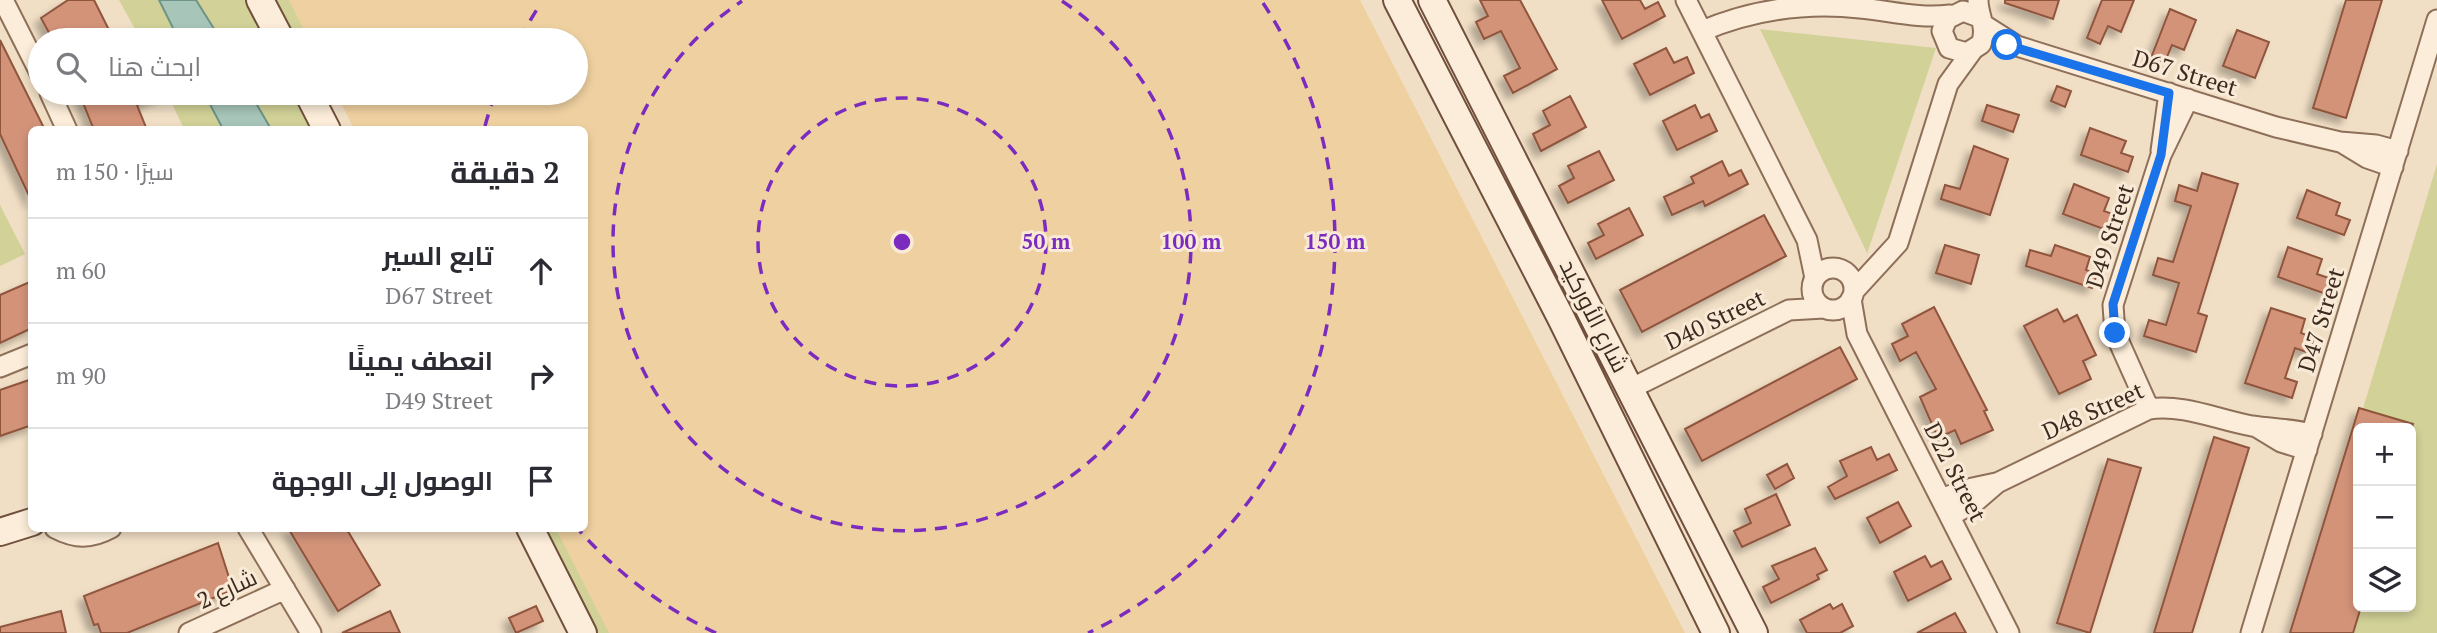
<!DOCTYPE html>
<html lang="ar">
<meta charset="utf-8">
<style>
:root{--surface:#fff;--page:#f7f7f7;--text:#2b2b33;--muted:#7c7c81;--line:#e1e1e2}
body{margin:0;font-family:"PT Serif",Cairo,serif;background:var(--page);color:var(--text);direction:rtl}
.controls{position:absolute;right:21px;bottom:21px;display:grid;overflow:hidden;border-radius:10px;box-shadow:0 4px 10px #0003}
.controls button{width:63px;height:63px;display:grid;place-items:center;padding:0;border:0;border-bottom:2px solid var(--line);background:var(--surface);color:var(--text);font:35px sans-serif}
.stop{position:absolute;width:21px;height:21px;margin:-16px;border:5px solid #1a73e8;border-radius:50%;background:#fff}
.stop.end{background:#1a73e8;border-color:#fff;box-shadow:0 2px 7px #0008}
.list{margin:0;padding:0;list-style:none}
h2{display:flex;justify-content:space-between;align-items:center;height:91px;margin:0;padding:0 28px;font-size:30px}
h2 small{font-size:23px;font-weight:400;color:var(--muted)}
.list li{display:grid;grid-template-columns:46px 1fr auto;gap:21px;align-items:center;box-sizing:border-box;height:105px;padding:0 28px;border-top:2px solid var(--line)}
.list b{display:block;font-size:26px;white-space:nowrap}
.list p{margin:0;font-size:23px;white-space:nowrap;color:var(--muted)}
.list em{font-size:23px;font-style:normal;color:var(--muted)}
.icon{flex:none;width:38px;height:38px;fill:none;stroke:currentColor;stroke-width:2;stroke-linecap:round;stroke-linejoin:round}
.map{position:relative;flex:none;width:2437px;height:633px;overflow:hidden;direction:ltr}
.search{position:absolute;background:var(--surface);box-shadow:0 4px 10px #0003;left:28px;top:28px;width:560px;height:77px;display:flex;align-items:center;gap:18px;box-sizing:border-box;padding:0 24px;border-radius:38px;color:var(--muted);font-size:26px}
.panel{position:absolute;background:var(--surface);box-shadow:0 4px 10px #0003;left:28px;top:126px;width:560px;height:406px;border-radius:10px;direction:rtl}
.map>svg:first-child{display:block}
</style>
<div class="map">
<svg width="2437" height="633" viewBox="0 0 2437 633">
<defs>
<filter id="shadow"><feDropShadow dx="-6" dy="6" stdDeviation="3.5" flood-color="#0004"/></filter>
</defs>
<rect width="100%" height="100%" fill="#f1dfc5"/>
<!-- green -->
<path fill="#d1d198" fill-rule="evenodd" d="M 119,0 L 250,0 L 270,40 L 141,40 Z
M 260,0 L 295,0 L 316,40 L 281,40 Z
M 1760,29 L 1936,48 L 1867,254 L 1867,253 Z
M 167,93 L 296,93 L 315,129 L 184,129 Z
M 2437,164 L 2437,633 L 2295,633 ZM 2358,428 L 2411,428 L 2411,607 L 2358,607 Z
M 0,205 L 25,254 L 0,266 Z
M 530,529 L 566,529 L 619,633 L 583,633 Z"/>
<!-- sand -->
<path fill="#efd1a1" d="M 289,0 L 1360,0 L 1685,633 L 609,633 L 556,529 L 584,528 L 584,130 L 354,129 L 336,93 L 576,93 L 576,40 L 309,40 Z"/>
<!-- water -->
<path fill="#a7c5b8" stroke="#6d9486" stroke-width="2" d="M 159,0 L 196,0 L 221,40 L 179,40 Z
M 204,93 L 250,93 L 271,129 L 223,129 Z"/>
<!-- building -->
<path fill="#d29379" stroke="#8f543d" stroke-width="2" filter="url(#shadow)" d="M 68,0 L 94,0 L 114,40 L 53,40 L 41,18 Z
M 1480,0 L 1520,0 L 1557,69 L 1513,93 L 1504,76 L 1520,68 L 1501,31 L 1484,39 L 1476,22 L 1488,16 Z
M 1602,0 L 1640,0 L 1645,9 L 1658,2 L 1665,16 L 1622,39 Z
M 2005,0 L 2059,0 L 2053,19 L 2005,3 Z
M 2102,0 L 2134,0 L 2121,32 L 2108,26 L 2100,44 L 2087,38 Z
M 2346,0 L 2382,0 L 2346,118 L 2313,108 Z
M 2170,9 L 2196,20 L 2184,50 L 2172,45 L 2164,64 L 2151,58 Z
M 2237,30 L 2269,42 L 2255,78 L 2223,66 Z
M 0,40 L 45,130 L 32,130 L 32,202 L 0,134 Z
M 1666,48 L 1674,63 L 1687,57 L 1694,73 L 1650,95 L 1634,64 Z
M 2057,86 L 2071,91 L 2065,107 L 2051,101 Z
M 79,93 L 166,93 L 166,94 L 137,105 L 147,130 L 94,130 Z
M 1570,96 L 1586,127 L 1541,151 L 1533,134 L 1550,125 L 1543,111 Z
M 1695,105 L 1701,118 L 1709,114 L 1717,131 L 1677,150 L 1663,121 Z
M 1987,105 L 2019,115 L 2013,132 L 1982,121 Z
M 2090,128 L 2126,141 L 2121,153 L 2133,157 L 2128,172 L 2081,155 Z
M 1974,146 L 2008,159 L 1990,215 L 1941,199 L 1945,185 L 1960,189 Z
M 1599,151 L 1614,180 L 1568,203 L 1559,186 L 1574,178 L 1568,166 Z
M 1722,161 L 1729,176 L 1741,170 L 1748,184 L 1705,206 L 1703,201 L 1672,215 L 1664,197 L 1694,183 L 1691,177 Z
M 2202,173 L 2238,184 L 2198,313 L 2207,316 L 2196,352 L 2144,336 L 2149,320 L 2166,325 L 2179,283 L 2153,275 L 2158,258 L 2173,262 L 2191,206 L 2175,201 L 2179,185 L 2197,191 Z
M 2074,184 L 2109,198 L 2104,211 L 2115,215 L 2109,231 L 2063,214 Z
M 2307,190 L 2340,203 L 2336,215 L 2350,220 L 2344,235 L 2297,218 Z
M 1629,208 L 1643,235 L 1596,259 L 1588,243 L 1604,235 L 1598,224 Z
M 1764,215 L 1786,256 L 1642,332 L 1620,290 Z
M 1945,245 L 1979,255 L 1971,284 L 1936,273 Z
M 2055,245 L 2090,257 L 2086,270 L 2097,274 L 2092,288 L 2026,266 L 2030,250 L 2051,256 Z
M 2288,247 L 2322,259 L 2317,274 L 2332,279 L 2326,294 L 2278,277 Z
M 32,281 L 32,328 L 0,343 L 0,295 Z
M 1934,307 L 1987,410 L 1984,411 L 1993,430 L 1961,444 L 1955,430 L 1938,438 L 1920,397 L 1936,389 L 1916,352 L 1900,361 L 1892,344 L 1908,336 L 1902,324 Z
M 2271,308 L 2305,319 L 2301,333 L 2314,338 L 2309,353 L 2295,348 L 2285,378 L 2297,382 L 2292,398 L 2245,383 Z
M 2057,309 L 2064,322 L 2077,315 L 2096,355 L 2083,361 L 2091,379 L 2059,394 L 2024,326 Z
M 1840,347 L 1857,379 L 1702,461 L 1685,429 Z
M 32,379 L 32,425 L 0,436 L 0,390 Z
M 2359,408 L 2413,424 L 2412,428 L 2358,428 L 2358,607 L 2361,607 L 2353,633 L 2290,633 Z
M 2214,437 L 2249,448 L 2192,633 L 2154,633 Z
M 1871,447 L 1877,460 L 1889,454 L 1897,470 L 1835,499 L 1828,487 L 1847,476 L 1840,461 Z
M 2108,459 L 2141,468 L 2090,633 L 2057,623 Z
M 1787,464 L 1794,478 L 1775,489 L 1767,475 Z
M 1776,494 L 1790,525 L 1742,547 L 1734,531 L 1751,523 L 1745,509 Z
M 1898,502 L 1911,526 L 1880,543 L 1867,518 Z
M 288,528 L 346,528 L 380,585 L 338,611 Z
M 218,543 L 233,590 L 127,633 L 101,633 L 98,624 L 94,625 L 84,596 Z
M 1815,548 L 1827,570 L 1817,575 L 1819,579 L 1771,603 L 1763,587 L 1779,579 L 1772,566 Z
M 1925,556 L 1931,567 L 1942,561 L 1951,579 L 1908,601 L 1894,572 Z
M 1830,604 L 1833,609 L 1842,604 L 1853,626 L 1840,633 L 1807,633 L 1800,620 Z
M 536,606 L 543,621 L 516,633 L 509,618 Z
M 61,611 L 66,633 L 0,633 L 0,627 Z
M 390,611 L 400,633 L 342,633 Z
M 1955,613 L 1966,633 L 1917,633 Z"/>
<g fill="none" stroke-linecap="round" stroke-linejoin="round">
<defs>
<path id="street" d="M 3,0 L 40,73
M 1686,0 L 1807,240 L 1815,278
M 1978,0 C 1978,16 1988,28 1981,44 L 1967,53 L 1949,48 L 1942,31 L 1947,19 L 1963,11 L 1979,17
M 1984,25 L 2017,46 L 2276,127 L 2340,142 L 2376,145 L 2398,151
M 1702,31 C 1752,10 1805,2 1860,8 C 1891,11 1919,19 1950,15
M 50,93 L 67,130
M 2344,144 L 2367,158 L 2393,167
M 2161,151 L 2169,93
M1812 289a21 21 0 1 1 42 0a21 21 0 1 1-42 0Z
M 1854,291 L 1898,243 L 1948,84 L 1972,51
M 1851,299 L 1857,334 L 2009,633
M 0,367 L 32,354
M 1632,388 L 1789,310 L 1824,308
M 2149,409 L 2115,333 L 2113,305 L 2161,155 L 2188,99
M 2258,428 L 2281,442 L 2307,450
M 1941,499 L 1968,489 L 1996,483
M 1950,516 L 1975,502 L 1997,483 L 2149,409 C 2184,404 2218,420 2252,426 C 2273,429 2292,429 2312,434
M 55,528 C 76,539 91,539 111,528
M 248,528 L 311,633
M 189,633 L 285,589
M 2251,633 L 2437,20"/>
<path id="secondary" d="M 260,0 L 281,40
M 1397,0 L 1561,318 L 1716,633
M 1432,0 L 1754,633
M 308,93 L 327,130
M 530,528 L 583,633
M 0,532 L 32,522"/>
</defs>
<!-- street casing -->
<use href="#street" stroke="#8e6f59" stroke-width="23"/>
<!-- secondary casing -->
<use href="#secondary" stroke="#70503d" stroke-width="30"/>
<!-- street -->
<use href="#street" stroke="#fbedd9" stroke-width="19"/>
<!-- secondary -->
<use href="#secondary" stroke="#fbedd9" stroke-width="26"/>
</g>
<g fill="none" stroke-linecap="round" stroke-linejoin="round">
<!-- route -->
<path stroke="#1a73e8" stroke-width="9" d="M 2007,45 L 2169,93 L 2161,155 L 2113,304 L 2115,333"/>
</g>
<!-- distance rings -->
<g fill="none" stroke="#7b2cbf" stroke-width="3.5" stroke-dasharray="12 9">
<circle cx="902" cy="242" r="144"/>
<path d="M1062 1A289 289 0 1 1 742 1"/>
<path d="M716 633A433 433 0 0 1 578 529M485 126A433 433 0 0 1 495 94M520 39A433 433 0 0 1 541 3M1263 3A433 433 0 0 1 1088 633"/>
</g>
<g text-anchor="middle" stroke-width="6" stroke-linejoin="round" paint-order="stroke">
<!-- street labels -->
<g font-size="23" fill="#3d2a1e" stroke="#f8ead6">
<text transform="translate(2185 73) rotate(17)" y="8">D67 Street</text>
<text transform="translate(2110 236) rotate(-72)" y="8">D49 Street</text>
<text transform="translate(1594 316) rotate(63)" y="8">شارع الأوركيد</text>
<text transform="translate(1715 320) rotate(-26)" y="8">D40 Street</text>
<text transform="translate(2321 320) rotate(-73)" y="8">D47 Street</text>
<text transform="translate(2093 411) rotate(-24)" y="8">D48 Street</text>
<text transform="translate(1955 472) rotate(63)" y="8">D22 Street</text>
<text transform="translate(227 589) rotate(-25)" y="8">شارع 2</text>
</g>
</g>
<circle cx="902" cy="242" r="10" fill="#7b2cbf" stroke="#f8ead6" stroke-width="3.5"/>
<g font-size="21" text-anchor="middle" font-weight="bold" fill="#7b2cbf" stroke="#f8ead6" stroke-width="6" stroke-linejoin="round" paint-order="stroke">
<text x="1046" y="249">50 m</text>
<text x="1191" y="249">100 m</text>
<text x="1335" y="249">150 m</text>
</g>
</svg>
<div class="controls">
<button>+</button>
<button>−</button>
<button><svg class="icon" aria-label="layers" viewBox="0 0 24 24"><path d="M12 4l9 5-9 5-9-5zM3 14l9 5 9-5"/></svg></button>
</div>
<div class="stop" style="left:2007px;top:45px"></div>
<div class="stop end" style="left:2115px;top:333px"></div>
<div class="search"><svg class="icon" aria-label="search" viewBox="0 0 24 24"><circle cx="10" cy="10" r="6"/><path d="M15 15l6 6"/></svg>ابحث هنا</div>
<section class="panel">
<h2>2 دقيقة<small>سيرًا · 150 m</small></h2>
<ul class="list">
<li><svg class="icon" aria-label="ahead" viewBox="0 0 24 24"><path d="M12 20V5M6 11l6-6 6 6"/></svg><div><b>تابع السير</b><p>D67 Street</p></div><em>60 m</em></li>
<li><svg class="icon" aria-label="right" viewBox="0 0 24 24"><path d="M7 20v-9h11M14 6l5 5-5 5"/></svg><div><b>انعطف يمينًا</b><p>D49 Street</p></div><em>90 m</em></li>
<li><svg class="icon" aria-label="arrive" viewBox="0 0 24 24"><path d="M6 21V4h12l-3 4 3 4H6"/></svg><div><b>الوصول إلى الوجهة</b></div></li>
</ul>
</section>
</div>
